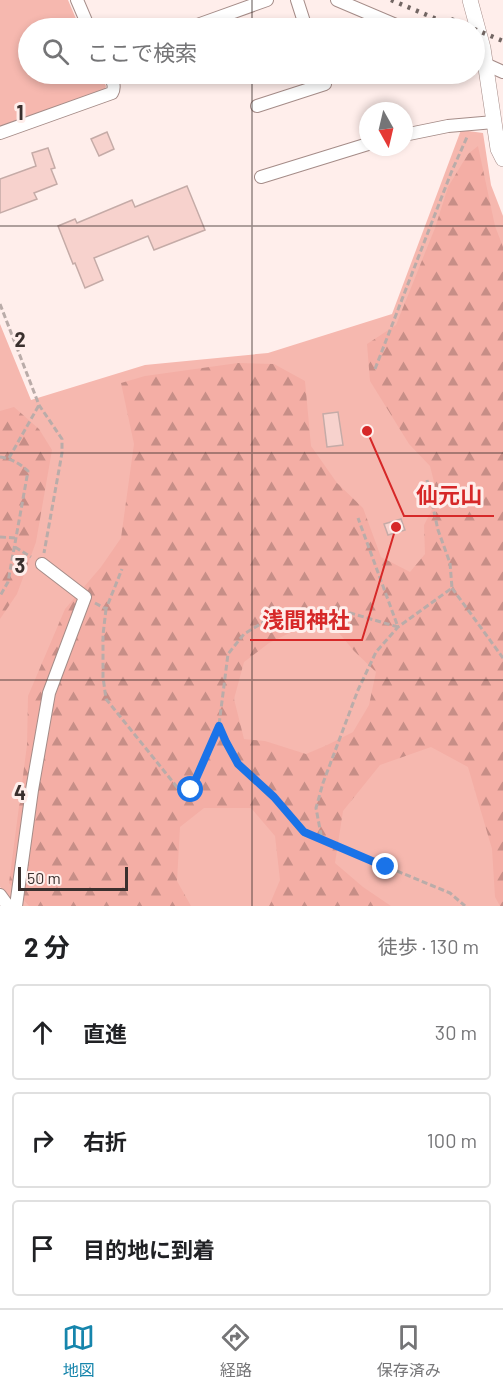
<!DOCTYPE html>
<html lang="ja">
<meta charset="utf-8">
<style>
:root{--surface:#fff;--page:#f2f2f2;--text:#202124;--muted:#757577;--line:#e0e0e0;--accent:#1685ac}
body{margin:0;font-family:Barlow,"Noto Sans JP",sans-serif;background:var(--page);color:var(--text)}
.compass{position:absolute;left:359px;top:102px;width:54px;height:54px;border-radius:50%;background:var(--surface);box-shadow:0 3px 9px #0003;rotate:172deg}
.scale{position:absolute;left:18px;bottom:15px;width:110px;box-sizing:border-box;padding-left:6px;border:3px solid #3a302e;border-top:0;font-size:16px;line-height:21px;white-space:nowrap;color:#3a302e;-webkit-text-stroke:4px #ffeeeb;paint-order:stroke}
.stop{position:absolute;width:18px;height:18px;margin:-14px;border:4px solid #1a73e8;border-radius:50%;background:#fff}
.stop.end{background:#1a73e8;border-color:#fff;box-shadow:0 2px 6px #0008}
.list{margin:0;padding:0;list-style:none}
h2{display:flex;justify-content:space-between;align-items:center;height:78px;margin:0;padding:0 24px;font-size:26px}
h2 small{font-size:20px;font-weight:400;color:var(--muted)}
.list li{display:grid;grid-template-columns:39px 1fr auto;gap:18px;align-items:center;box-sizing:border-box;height:96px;margin:0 12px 12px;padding:0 12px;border:2px solid var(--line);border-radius:6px}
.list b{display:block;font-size:22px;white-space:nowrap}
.list em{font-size:20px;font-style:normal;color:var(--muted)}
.icon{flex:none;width:33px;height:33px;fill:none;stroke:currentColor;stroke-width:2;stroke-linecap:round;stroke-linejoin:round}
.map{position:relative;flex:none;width:503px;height:906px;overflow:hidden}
.search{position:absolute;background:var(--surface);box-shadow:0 3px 9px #0003;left:18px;right:18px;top:18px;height:66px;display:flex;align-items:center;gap:15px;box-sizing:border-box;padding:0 21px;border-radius:33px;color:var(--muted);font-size:22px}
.sheet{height:402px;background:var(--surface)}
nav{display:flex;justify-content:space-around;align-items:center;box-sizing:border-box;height:84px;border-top:2px solid var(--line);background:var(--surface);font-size:16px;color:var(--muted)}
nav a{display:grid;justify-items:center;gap:3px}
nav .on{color:var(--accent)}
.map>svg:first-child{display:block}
</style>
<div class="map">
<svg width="503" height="906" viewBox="0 0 503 906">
<defs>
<pattern id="forest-firs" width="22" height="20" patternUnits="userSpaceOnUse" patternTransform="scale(1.5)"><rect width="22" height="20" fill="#f4aea5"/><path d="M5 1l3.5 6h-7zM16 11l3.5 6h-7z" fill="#c78e87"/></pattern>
</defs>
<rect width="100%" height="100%" fill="#ffeeeb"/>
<!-- green -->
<path fill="#f6b8af" d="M 0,0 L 68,0 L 80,28 L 28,28 L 28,74 L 100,74 L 106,86 L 104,93 L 0,130 Z
M 461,130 L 483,133 L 491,185 L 503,216 L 503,906 L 14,906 L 0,887 L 0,324 L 31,400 L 145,365 L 268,353 L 392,314 Z"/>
<!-- forest -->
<path fill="url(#forest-firs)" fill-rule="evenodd" d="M 478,146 L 495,226 L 503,247 L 503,906 L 500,906 L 495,897 L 492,849 L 468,767 L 431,747 L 380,765 L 343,811 L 335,863 L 363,887 L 391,906 L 269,906 L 280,880 L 275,836 L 251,808 L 204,808 L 180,827 L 177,881 L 191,906 L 29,906 L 9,883 L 27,745 L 28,696 L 65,609 L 101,567 L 121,538 L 134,444 L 121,383 L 145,376 L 238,363 L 274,364 L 305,381 L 311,446 L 337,483 L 363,508 L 381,557 L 410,572 L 425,554 L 424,525 L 438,498 L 430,466 L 409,444 L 370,381 L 367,344 L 396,325 L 435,228 L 448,187 L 468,154 ZM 306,625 L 339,633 L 354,651 L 376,672 L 369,705 L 353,732 L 325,746 L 306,754 L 265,741 L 244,739 L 234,699 L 244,662 L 269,643 Z
M 14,407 L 39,429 L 52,450 L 36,542 L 17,594 L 0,619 L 0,411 Z"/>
<!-- building -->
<path fill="#f7d2cd" stroke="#c5aba7" stroke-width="1.5" d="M 107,132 L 114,149 L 99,156 L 91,139 Z
M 48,148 L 55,168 L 51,169 L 57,184 L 34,193 L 37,199 L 0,213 L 0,179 L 36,166 L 32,153 Z
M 187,186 L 205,230 L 154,250 L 148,236 L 94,258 L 103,280 L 85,288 L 75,263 L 73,264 L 58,226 L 75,219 L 77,223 L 132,200 L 135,207 Z
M 338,412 L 343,445 L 327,447 L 323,414 Z
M 401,519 L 405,530 L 388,535 L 384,524 Z"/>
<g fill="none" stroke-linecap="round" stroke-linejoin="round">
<defs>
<path id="minor" d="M 77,0 L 89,28
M 297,0 L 306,28
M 337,0 L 403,28
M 189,28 L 267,0
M 474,59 L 503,72
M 257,106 L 325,84 L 322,74
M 0,133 L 112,93 C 116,86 112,80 109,74
M 404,135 L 448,126 L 494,122
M 261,177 L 368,144
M 0,895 L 8,906
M 16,906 L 32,790 L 49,693 L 85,597 L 42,564"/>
<path id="tertiary" d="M 470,0 L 483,48 L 498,149 L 503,159"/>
</defs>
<!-- minor casing -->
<use href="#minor" stroke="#a58c88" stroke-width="14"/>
<!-- tertiary casing -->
<use href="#tertiary" stroke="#a58c88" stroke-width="16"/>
<!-- path -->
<path stroke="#baaca9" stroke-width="3" stroke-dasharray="6 3" stroke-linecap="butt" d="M 0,304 L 39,405 L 62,439 L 62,453 L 44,553
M 375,369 L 451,173 L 467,137
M 0,457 C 12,459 19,463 28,471 L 8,582 L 0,596
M 9,458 L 39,405
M 0,537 L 16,538
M 15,547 L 31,557
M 452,588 L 503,658
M 95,603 L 106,609 L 122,569
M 106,609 L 103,635 L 103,677 L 106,699 L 185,797 L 191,790 L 219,725 L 228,654 L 244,634 L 272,617 L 314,611 L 347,612 L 398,627 L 358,518
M 219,725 L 226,742 L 238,764 L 274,797 L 304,832 L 322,840 L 316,808 L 323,783 L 358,690 L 376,652 L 398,627 L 452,588 L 450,563 L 438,530 L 427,480
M 322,840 L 450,893 L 465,906"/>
<!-- minor -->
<use href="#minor" stroke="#fff" stroke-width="12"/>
<!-- tertiary -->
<use href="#tertiary" stroke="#fff" stroke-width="15"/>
<!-- rail -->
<path stroke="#726663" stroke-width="4.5" stroke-dasharray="3 6" stroke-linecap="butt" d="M 391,0 L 458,28
M 451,19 L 473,28
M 474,29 L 503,41"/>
</g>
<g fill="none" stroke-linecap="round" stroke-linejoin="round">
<!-- route -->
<path stroke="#1a73e8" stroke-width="8" d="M 191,790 L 219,726 L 226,742 L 238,764 L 274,797 L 304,832 L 386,867"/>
</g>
<!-- grid -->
<path fill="none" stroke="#3a302e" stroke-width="1.5" stroke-opacity="0.55" d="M 252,0 L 252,28M 252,74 L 252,906M 0,226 L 503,226M 0,453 L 503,453M 0,680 L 503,680"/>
<g font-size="20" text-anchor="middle" font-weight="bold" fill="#3a302e" stroke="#ffeeeb" stroke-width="6" stroke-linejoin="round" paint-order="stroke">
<text x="20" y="120">1</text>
<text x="20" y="347">2</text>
<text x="20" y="573">3</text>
<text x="20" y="800">4</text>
</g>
<!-- callouts -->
<path fill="none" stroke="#d62828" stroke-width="2" d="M367 431L404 516H494M396 527L362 640H250"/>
<g fill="#d62828" stroke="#ffeeeb" stroke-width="2">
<circle cx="367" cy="431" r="6"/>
<circle cx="396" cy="527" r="6"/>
</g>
<g font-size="22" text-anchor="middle" font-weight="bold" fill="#d62828" stroke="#ffeeeb" stroke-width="6" stroke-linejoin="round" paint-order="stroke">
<text x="449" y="503">仙元山</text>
<text x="306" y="628">浅間神社</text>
</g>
</svg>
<svg class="compass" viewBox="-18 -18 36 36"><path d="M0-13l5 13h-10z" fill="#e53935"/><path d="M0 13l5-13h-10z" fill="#757577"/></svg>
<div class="scale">50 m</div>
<div class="stop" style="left:191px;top:790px"></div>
<div class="stop end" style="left:386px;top:867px"></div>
<div class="search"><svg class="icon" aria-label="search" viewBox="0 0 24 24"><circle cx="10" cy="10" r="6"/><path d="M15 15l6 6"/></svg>ここで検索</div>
</div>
<section class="sheet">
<h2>2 分<small>徒歩 · 130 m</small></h2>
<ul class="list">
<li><svg class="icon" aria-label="ahead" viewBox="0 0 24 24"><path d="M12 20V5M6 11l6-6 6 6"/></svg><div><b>直進</b></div><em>30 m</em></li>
<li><svg class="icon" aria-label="right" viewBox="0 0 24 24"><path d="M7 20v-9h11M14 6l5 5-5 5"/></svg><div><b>右折</b></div><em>100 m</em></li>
<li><svg class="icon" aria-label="arrive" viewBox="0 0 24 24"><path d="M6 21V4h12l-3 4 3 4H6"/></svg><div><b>目的地に到着</b></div></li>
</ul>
</section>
<nav>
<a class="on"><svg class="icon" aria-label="map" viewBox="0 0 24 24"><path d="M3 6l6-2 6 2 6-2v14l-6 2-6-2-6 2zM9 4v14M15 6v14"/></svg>地図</a>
<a><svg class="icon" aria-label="directions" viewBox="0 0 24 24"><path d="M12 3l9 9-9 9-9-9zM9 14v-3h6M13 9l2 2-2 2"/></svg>経路</a>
<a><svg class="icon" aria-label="saved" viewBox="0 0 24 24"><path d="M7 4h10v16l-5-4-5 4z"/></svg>保存済み</a>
</nav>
